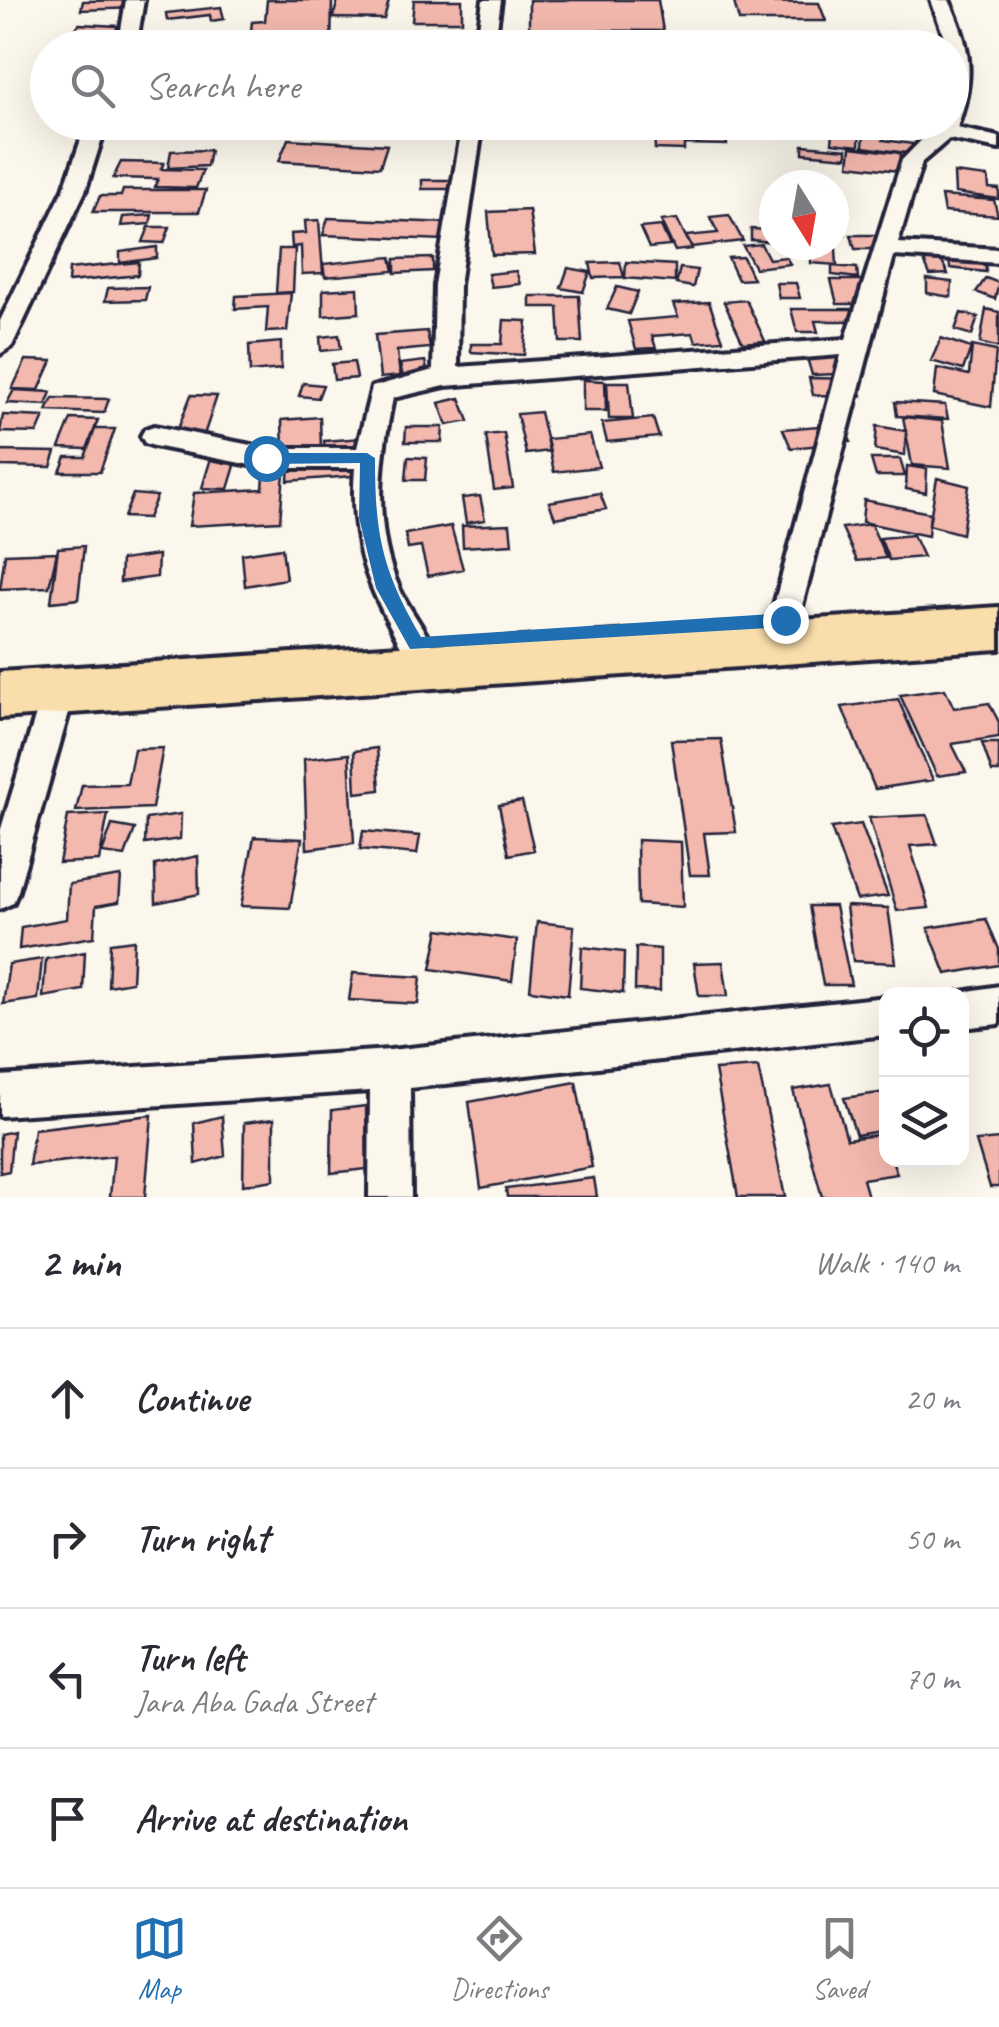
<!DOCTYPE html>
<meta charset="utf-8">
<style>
:root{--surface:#fff;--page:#f7f7f7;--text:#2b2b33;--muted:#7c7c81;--line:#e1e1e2;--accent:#1f6fb2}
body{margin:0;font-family:Caveat,sans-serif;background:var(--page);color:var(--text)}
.controls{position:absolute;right:30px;bottom:30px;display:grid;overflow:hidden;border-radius:20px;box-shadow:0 10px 40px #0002}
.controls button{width:90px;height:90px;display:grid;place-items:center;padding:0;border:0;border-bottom:2px solid var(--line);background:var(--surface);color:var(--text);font:50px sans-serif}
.compass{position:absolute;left:759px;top:170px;width:90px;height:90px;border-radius:50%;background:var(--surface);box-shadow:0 10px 40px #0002;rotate:169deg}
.stop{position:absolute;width:30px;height:30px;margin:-22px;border:8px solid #1f6fb2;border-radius:50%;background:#fff}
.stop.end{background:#1f6fb2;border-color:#fff;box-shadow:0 2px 10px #0008}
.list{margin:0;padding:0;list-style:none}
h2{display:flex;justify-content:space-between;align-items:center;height:130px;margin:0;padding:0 40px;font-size:42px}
h2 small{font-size:32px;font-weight:400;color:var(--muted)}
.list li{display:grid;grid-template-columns:65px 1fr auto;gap:30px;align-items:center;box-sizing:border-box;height:140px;padding:0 40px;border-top:2px solid var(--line)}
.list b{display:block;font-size:38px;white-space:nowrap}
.list p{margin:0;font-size:32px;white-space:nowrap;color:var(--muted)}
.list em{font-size:32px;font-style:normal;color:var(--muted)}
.icon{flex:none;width:55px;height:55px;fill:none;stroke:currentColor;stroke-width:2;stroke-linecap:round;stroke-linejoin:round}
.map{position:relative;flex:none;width:999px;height:1197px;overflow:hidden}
.search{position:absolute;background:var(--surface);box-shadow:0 10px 40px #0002;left:30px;right:30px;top:30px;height:110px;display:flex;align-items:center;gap:25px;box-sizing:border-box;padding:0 35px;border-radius:55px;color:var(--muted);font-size:38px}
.sheet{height:690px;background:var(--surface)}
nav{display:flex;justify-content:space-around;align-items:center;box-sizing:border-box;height:140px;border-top:2px solid var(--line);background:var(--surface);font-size:28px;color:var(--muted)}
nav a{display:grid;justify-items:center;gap:5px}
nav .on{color:var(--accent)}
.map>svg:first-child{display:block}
</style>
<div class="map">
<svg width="999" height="1197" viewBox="0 0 999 1197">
<rect width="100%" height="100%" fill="#fbf7ec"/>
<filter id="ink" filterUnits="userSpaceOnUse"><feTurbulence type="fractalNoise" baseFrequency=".01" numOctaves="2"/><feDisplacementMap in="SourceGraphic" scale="20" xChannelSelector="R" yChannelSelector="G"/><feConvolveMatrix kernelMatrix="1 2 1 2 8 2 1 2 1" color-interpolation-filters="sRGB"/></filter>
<g filter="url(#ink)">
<!-- building -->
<path fill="#f3b8ae" stroke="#22223b" stroke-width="2.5" d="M 138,0 L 136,8 L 81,10 L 83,1 Z
M 267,0 L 332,0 L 331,48 L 249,48 L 252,22 L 265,21 Z
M 338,0 L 389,0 L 384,19 L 333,18 Z
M 414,0 L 462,0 L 462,21 L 412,21 Z
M 529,0 L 658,0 L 663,31 L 529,30 Z
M 734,2 L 819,3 L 826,21 L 739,21 Z
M 221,7 L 224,19 L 211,21 L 210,15 L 167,20 L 166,13 Z
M 79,24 L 118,26 L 115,32 L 74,31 Z
M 884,35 L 941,36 L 946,47 L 888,46 Z
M 708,38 L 879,40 L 882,48 L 709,45 Z
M 249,122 L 330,122 L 330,127 L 248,131 Z
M 834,122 L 860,125 L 859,146 L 832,143 Z
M 654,130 L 725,132 L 727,145 L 684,144 L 684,150 L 655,149 Z
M 864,130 L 884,133 L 883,140 L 928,146 L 928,156 L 863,147 Z
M 288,139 L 387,145 L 380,167 L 279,161 Z
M 803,145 L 847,149 L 847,157 L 803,153 Z
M 851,147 L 900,153 L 899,171 L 849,165 Z
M 210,150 L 207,166 L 168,168 L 171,151 Z
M 121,162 L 164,163 L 161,169 L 203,170 L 196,188 L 155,187 L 158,179 L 113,178 Z
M 954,173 L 988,177 L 989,188 L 999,189 L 999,199 L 955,193 Z
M 422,180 L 451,180 L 451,189 L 422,189 Z
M 123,190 L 206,190 L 199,212 L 93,212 L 100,196 L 121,196 Z
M 941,196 L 994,200 L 998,216 L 944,212 Z
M 529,210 L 535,254 L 492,255 L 488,212 Z
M 152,215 L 150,224 L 121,226 L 123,217 Z
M 729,215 L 743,241 L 692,247 L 686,236 L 718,233 L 710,217 Z
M 328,218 L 448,223 L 445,240 L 323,235 Z
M 771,218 L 774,218 L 774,242 L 751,240 L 751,229 L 771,230 Z
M 677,219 L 692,249 L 675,251 L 661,221 Z
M 319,220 L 323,273 L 302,274 L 301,246 L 292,247 L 291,234 L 306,233 L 305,221 Z
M 834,223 L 845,224 L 845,234 L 835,233 L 837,265 L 811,263 L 811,246 L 804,245 L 834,245 Z
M 661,226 L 670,246 L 649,248 L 640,228 Z
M 149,227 L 170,227 L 164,243 L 143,242 Z
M 851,235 L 886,235 L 890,249 L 855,249 Z
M 761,244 L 769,259 L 786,257 L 790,264 L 755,268 L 743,246 Z
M 157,247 L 157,258 L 120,263 L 120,252 Z
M 279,249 L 295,249 L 293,292 L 276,293 Z
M 921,254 L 938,254 L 948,274 L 930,275 Z
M 391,257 L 394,271 L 325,277 L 323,264 Z
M 743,257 L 753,279 L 738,280 L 728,258 Z
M 949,257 L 985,261 L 986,272 L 950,268 Z
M 433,258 L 433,271 L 395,273 L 395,259 Z
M 139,262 L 138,275 L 68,282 L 69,269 Z
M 620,262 L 624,277 L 593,278 L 590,263 Z
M 626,262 L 675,265 L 675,282 L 625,278 Z
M 832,266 L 857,268 L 858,278 L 832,275 Z
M 568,268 L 590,272 L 583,292 L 561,288 Z
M 680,268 L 697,270 L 693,287 L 676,284 Z
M 516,271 L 520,284 L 491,287 L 488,274 Z
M 986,278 L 999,283 L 995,299 L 976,292 Z
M 927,279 L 952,282 L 951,297 L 927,293 Z
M 831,280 L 865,280 L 872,304 L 837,304 Z
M 776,283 L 796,283 L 800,298 L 779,298 Z
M 148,287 L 145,300 L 105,301 L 108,288 Z
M 617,287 L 638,292 L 629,314 L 607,309 Z
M 358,288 L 359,313 L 323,316 L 323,290 Z
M 291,293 L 287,331 L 266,332 L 268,307 L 235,309 L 236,296 Z
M 530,296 L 579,296 L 582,342 L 560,342 L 558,307 L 530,307 Z
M 746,300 L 765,341 L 743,343 L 724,302 Z
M 709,302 L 723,340 L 696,342 L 693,333 L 652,336 L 656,348 L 636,349 L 628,321 L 678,317 L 673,304 Z
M 791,309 L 853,309 L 857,321 L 815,321 L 818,332 L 797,332 Z
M 986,309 L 999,312 L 999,348 L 980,343 Z
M 961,313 L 978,317 L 972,335 L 955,330 Z
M 504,320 L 527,321 L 524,355 L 471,352 L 471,344 L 502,344 Z
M 427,331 L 430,348 L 397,351 L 400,376 L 380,378 L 375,335 Z
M 339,335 L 341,349 L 321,351 L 320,337 Z
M 941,338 L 971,348 L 963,370 L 931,361 Z
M 281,342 L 281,369 L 250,372 L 249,345 Z
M 972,346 L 996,351 L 991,407 L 934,395 L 937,368 L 969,375 Z
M 859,356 L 866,373 L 812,375 L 807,358 Z
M 26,360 L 52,361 L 39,390 L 12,389 Z
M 425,361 L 428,374 L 403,377 L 400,364 Z
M 354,362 L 357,378 L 334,380 L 332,364 Z
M 809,378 L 858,379 L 862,396 L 813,395 Z
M 583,380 L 605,381 L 606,411 L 583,411 Z
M 607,382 L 629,382 L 633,419 L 609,419 Z
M 303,383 L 323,385 L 318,398 L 299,396 Z
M 14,390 L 51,392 L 46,405 L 7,403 Z
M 191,395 L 217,396 L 202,441 L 174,439 Z
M 53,398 L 109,399 L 104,413 L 47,411 Z
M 460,398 L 469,421 L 447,425 L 439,403 Z
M 895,402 L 945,405 L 948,419 L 897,416 Z
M 540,412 L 549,451 L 526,454 L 517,414 Z
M 3,415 L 44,417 L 37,433 L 0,432 Z
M 320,417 L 321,450 L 283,453 L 282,420 Z
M 903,417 L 942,421 L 950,468 L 912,465 Z
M 653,418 L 659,437 L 607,442 L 602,423 Z
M 71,419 L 98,420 L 87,449 L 59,448 Z
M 842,424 L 851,442 L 791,448 L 783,429 Z
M 877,426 L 906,431 L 905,455 L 875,450 Z
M 406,427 L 443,427 L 442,442 L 405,442 Z
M 95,429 L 115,429 L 100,472 L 60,472 L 66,457 L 85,457 Z
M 504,433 L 513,488 L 494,490 L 486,435 Z
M 590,435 L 599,467 L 554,472 L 547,439 Z
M 362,438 L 363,451 L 325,455 L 324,441 Z
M 0,451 L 56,452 L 51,467 L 0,466 Z
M 367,453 L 366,475 L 288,481 L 289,458 Z
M 408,457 L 427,458 L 425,480 L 406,480 Z
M 211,458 L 237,459 L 228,489 L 202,488 Z
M 871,459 L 900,459 L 905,476 L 876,476 Z
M 285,461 L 280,521 L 189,526 L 194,493 L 263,489 L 265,462 Z
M 907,466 L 927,469 L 926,493 L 906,489 Z
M 937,478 L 969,486 L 962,534 L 929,525 Z
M 600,493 L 606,509 L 555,518 L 549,502 Z
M 133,494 L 157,496 L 148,518 L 124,517 Z
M 480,496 L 485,520 L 466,523 L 462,498 Z
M 864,500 L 930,513 L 928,536 L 862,522 Z
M 510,524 L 512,544 L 463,547 L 462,526 Z
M 871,524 L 886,558 L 857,561 L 842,528 Z
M 451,526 L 463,569 L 428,576 L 421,547 L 408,549 L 405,534 Z
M 913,535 L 923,557 L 889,560 L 880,538 Z
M 84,546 L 78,599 L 51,602 L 58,548 Z
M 282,548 L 286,579 L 245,586 L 242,554 Z
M 57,552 L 49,587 L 0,589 L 5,554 Z
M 158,555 L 157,577 L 120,582 L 121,560 Z
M 945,689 L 954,708 L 989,703 L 999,722 L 999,737 L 952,744 L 966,772 L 937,776 L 900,695 Z
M 898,699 L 933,780 L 875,789 L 842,707 Z
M 721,739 L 736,832 L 704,833 L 710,875 L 690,875 L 671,740 Z
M 982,743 L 999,743 L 999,772 L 992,772 Z
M 163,748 L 152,808 L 76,811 L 82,785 L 127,784 L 134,749 Z
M 377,748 L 380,790 L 356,793 L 354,751 Z
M 349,754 L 354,843 L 307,849 L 304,759 Z
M 522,801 L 534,850 L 509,855 L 499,805 Z
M 108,814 L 99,861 L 59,863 L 68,816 Z
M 181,814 L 180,839 L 145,844 L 146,819 Z
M 927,815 L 937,844 L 910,846 L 929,908 L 897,911 L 869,818 Z
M 861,824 L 888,896 L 857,900 L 831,828 Z
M 112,825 L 135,829 L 125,856 L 102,853 Z
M 363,831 L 420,836 L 417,854 L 360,849 Z
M 254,837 L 302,839 L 290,908 L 241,906 Z
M 637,840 L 681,842 L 683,907 L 638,904 Z
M 198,856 L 199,894 L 156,903 L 155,865 Z
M 121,876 L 119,902 L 96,906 L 94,937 L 19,949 L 21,927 L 67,919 L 69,884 Z
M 809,906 L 835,906 L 851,985 L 823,985 Z
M 846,906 L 888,908 L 896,963 L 853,961 Z
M 986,919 L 999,949 L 999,965 L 946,974 L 928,928 Z
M 537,922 L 574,926 L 568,995 L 530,990 Z
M 439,929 L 517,940 L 512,981 L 431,969 Z
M 134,940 L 132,982 L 108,986 L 110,943 Z
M 582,947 L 624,952 L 623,993 L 580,988 Z
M 636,947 L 660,949 L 660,991 L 635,990 Z
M 85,952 L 83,990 L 43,997 L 46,959 Z
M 42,959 L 38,999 L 3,1004 L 9,964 Z
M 723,962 L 728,996 L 699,996 L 694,963 Z
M 353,973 L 421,977 L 418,1004 L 349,1000 Z
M 758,1067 L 785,1197 L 738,1197 L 715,1070 Z
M 576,1082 L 592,1167 L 481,1188 L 469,1102 Z
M 831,1084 L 847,1139 L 884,1134 L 886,1160 L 892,1160 L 897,1174 L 863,1179 L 868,1197 L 822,1197 L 793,1090 Z
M 886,1092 L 886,1130 L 856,1135 L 844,1098 Z
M 366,1106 L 367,1169 L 331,1173 L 332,1110 Z
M 152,1115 L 145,1197 L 110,1197 L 114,1156 L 29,1165 L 34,1129 Z
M 222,1116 L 225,1156 L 196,1164 L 194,1123 Z
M 274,1119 L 274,1180 L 243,1185 L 244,1123 Z
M 13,1131 L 9,1171 L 0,1173 L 0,1134 Z
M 999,1139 L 999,1187 L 990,1187 L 976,1141 Z
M 594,1178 L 597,1197 L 507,1197 L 506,1189 Z"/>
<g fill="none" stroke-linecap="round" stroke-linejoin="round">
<defs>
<path id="minor" d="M 126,0 L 144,0 L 136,48 L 118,48 Z
M 483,0 L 501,0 L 495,42 L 517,42 L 526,48 L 476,48 Z
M 931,0 L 949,0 C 972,50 975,77 957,128 L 999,137 L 999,149 L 949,139 L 922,162 L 898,243 L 999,249 L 999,263 L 894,256 L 796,629 L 785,633 L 774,629 L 770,620 L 841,355 L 445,386 L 393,398 C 380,461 372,530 400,590 C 409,609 422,625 431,644 L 427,653 L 416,657 L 405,653 C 368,587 349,546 355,468 L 266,468 L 154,446 L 145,443 L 141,436 L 145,429 L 154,426 L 266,448 L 357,448 L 372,387 L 433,370 L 435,285 L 463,122 L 483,122 L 459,285 L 458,367 L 846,339 L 902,160 L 939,122 L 952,122 L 952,48 L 948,48 Z
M 87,122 L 107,122 L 86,189 L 12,346 L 0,354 L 0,321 L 64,189 Z
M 59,677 L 70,681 L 75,691 L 18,891 L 13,903 L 0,909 L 0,832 L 43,691 L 48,681 Z
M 999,986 L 999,1024 L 962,1028 L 962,994 L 950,994 Z
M 886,997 L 886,1035 L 410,1088 L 411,1197 L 369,1197 L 370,1091 L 0,1116 L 0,1076 L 390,1050 Z"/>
<path id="primary" d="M 999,607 L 999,649 L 0,718 L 0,672 Z"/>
</defs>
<!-- minor casing -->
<use href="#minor" stroke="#22223b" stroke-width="8"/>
<!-- primary casing -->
<use href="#primary" stroke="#22223b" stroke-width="8"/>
<!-- minor -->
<use href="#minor" fill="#fbf7ec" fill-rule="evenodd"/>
<!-- primary -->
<use href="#primary" fill="#f9deab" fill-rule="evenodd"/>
</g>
</g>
<!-- route -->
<path fill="#1f6fb2" d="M 367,453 L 375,458 C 375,535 382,570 421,637 L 785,613 L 793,620 L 785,627 L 410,649 L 376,588 L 359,517 L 360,463 L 266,464 L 259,458 L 266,453 Z"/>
</svg>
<div class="controls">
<button><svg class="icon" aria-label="locate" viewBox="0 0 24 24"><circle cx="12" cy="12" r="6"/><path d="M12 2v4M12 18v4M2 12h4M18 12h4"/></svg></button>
<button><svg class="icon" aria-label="layers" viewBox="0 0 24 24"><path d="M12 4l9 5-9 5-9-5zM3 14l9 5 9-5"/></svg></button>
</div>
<svg class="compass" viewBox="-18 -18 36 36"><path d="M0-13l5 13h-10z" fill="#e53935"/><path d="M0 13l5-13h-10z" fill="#7c7c81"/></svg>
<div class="stop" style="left:266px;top:458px"></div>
<div class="stop end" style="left:785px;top:620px"></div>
<div class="search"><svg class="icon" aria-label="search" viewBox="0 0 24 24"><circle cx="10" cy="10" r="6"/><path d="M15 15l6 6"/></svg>Search here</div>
</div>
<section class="sheet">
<h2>2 min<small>Walk · 140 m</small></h2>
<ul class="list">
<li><svg class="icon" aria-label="ahead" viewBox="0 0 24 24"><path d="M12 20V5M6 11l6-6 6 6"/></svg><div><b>Continue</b></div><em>20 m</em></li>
<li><svg class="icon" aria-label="right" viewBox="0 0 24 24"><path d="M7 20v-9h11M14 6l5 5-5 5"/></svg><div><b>Turn right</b></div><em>50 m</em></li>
<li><svg class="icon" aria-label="left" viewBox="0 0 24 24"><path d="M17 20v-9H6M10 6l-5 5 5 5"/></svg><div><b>Turn left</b><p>Jara Aba Gada Street</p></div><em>70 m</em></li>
<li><svg class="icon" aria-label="arrive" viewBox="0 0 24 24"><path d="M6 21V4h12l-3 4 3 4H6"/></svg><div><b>Arrive at destination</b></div></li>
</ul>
</section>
<nav>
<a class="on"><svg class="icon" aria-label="map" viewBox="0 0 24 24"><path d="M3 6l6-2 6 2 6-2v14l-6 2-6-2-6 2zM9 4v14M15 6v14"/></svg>Map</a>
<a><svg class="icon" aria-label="directions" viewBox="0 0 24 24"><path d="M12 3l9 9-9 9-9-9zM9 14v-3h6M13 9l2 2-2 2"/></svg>Directions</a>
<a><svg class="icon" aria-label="saved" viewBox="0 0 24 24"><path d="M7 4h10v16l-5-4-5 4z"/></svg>Saved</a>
</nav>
